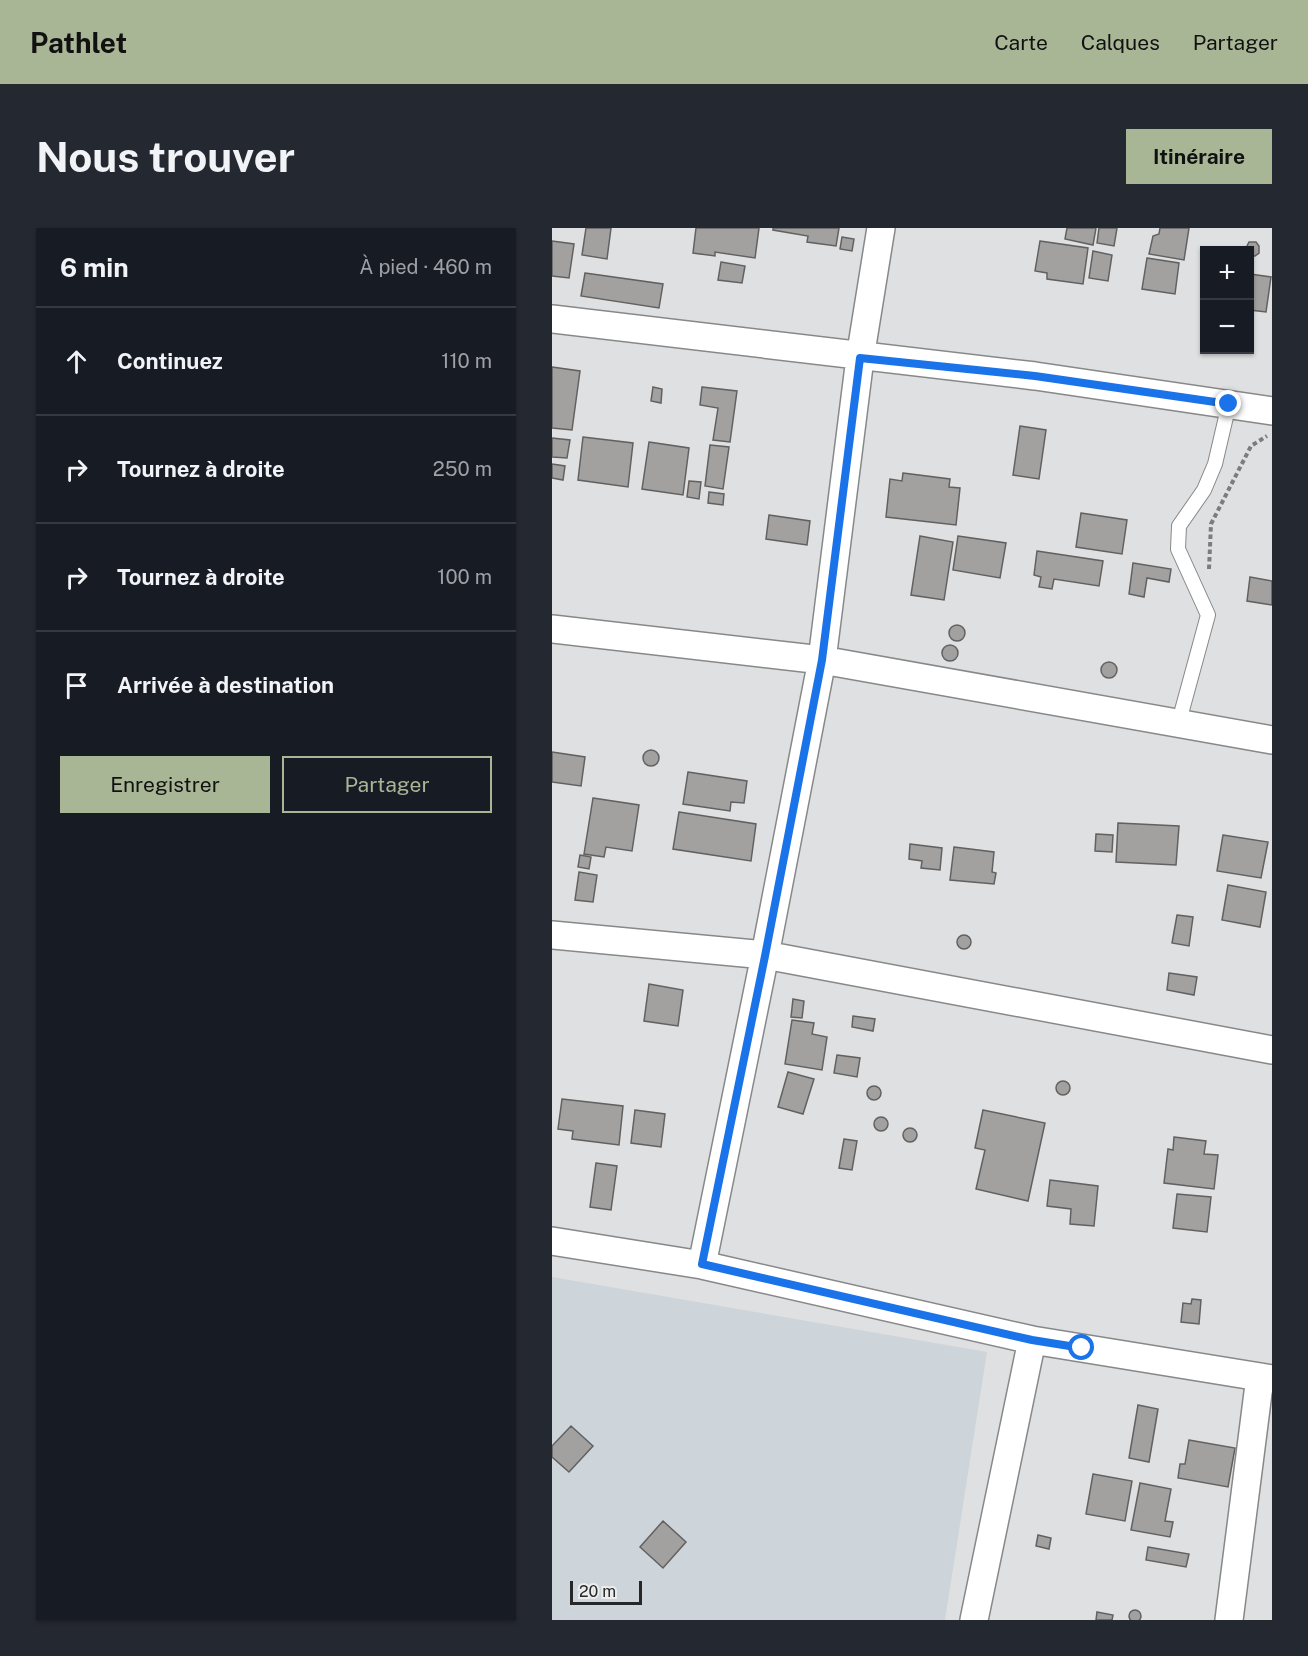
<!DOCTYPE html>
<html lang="fr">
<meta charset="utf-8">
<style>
:root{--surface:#171b24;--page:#242831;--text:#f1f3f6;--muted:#9ea1a6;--line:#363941;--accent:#a8b695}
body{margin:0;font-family:"Public Sans",sans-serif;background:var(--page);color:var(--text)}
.controls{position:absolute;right:18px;top:18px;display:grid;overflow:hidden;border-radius:0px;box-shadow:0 2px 4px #0004}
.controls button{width:54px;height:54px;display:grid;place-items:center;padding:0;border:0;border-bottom:2px solid var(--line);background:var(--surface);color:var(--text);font:30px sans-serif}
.scale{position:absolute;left:18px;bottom:15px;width:72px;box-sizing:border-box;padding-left:6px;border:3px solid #272727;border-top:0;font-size:16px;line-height:21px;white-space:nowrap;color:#272727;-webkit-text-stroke:4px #ecedee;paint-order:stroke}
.stop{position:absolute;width:18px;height:18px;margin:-14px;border:4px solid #1a73e8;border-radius:50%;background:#fff}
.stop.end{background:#1a73e8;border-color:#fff;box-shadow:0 2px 6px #0008}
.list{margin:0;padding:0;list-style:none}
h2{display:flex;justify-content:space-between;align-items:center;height:78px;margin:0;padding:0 24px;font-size:26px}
h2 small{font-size:20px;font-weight:400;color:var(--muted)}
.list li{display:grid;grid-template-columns:39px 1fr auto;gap:18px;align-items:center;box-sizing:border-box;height:108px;padding:0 24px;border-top:2px solid var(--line)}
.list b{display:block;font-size:22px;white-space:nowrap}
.list em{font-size:20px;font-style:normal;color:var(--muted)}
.actions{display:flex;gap:12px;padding:18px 24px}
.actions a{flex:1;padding:14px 0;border:2px solid var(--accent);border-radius:0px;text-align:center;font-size:21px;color:var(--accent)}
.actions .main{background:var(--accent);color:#111}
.icon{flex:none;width:33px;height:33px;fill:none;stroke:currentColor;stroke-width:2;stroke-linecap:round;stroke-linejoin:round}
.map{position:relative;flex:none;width:720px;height:1392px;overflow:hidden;border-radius:0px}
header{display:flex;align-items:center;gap:36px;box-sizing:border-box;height:84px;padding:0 30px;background:var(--accent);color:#111}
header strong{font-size:28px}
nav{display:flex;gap:33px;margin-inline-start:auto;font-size:21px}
.intro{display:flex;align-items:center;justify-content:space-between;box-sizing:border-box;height:144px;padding:0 36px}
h1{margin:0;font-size:42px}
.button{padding:15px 27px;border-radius:0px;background:var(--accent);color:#111;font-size:21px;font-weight:700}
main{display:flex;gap:36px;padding:0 36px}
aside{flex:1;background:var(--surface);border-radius:0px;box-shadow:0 2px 4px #0004}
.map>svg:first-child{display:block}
</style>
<header>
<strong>Pathlet</strong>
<nav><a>Carte</a><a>Calques</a><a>Partager</a></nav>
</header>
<div class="intro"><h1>Nous trouver</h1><a class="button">Itinéraire</a></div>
<main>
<aside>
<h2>6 min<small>À pied · 460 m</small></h2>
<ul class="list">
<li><svg class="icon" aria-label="ahead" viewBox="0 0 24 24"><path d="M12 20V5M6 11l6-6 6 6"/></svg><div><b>Continuez</b></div><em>110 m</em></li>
<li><svg class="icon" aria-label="right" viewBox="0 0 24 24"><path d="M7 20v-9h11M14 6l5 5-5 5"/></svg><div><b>Tournez à droite</b></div><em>250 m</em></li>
<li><svg class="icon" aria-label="right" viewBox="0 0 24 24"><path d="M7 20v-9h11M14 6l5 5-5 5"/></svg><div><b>Tournez à droite</b></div><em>100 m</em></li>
<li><svg class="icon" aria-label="arrive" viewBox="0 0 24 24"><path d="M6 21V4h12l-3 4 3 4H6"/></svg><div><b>Arrivée à destination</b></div></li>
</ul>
<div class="actions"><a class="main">Enregistrer</a><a>Partager</a></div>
</aside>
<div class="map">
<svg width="720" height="1392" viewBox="0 0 720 1392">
<rect width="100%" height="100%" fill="#dfe0e1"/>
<!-- built -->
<path fill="#cdd4da" d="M 0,1049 L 435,1124 L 393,1392 L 0,1392 Z"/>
<!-- building -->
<path fill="#a2a1a0" stroke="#626161" stroke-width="1.5" d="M 34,0 L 59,0 L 55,31 L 30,27 Z
M 144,0 L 207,0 L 203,30 L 163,24 L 163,28 L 141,25 Z
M 221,0 L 287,0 L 284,18 L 255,14 L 256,8 L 221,2 Z
M 515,0 L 544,0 L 541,17 L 513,11 Z
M 547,0 L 565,0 L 562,18 L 545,15 Z
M 608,0 L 637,0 L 632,32 L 597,26 L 601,8 L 607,6 Z
M 290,9 L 302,11 L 300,23 L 288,21 Z
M 0,13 L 22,16 L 17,50 L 0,48 Z
M 488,13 L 536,20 L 531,56 L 495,51 L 495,45 L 483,43 Z
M 697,14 L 704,14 L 707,18 L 707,25 L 703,28 L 698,28 L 698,22 L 693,22 Z
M 541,23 L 560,27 L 556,53 L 537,50 Z
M 595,30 L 627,35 L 623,66 L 590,61 Z
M 169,34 L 193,38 L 190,55 L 166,52 Z
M 33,45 L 111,56 L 107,80 L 29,68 Z
M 698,46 L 719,49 L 714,84 L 698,82 Z
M 0,139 L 28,143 L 20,202 L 0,200 Z
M 101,159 L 110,161 L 109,175 L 99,173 Z
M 150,159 L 185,163 L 178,214 L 161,212 L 166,180 L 148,177 Z
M 468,198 L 494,202 L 487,251 L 461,247 Z
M 31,209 L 81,215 L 76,259 L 26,252 Z
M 0,210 L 18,212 L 15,230 L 0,229 Z
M 97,214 L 137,220 L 131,267 L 90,261 Z
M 158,217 L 177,219 L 171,261 L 153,258 Z
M 0,236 L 13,238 L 11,252 L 0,250 Z
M 351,245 L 398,251 L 397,259 L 408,260 L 404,297 L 334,289 L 338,251 L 350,253 Z
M 137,253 L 149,254 L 147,271 L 135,269 Z
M 157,264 L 172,266 L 171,277 L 156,275 Z
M 529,285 L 575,292 L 570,326 L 524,319 Z
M 217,287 L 258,293 L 255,317 L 214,311 Z
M 368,308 L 401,314 L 392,372 L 359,367 Z
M 406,308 L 454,315 L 448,350 L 401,342 Z
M 485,323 L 551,333 L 547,358 L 502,351 L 500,361 L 487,359 L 489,349 L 482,347 Z
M 581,335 L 619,341 L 617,354 L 595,350 L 592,369 L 577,366 Z
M 698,349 L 720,353 L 720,377 L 695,373 Z
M397 405a8 8 0 1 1 16 0a8 8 0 1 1-16 0Z
M390 425a8 8 0 1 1 16 0a8 8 0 1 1-16 0Z
M549 442a8 8 0 1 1 16 0a8 8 0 1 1-16 0Z
M91 530a8 8 0 1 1 16 0a8 8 0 1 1-16 0Z
M 0,524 L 33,529 L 29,558 L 0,554 Z
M 136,544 L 195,553 L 192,575 L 179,574 L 178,583 L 131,576 Z
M 41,570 L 87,577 L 80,623 L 54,619 L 52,629 L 32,626 Z
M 127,584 L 204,596 L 199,633 L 121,621 Z
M 566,595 L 627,598 L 624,637 L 564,634 Z
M 544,606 L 561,607 L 560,624 L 543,623 Z
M 671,607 L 716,614 L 709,650 L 665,643 Z
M 358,616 L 390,620 L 388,642 L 369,640 L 370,633 L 357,631 Z
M 402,619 L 442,624 L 440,644 L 444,645 L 442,656 L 398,652 Z
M 28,627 L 39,629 L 37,641 L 26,639 Z
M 27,644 L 45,647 L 41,674 L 23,672 Z
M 676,657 L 714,664 L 708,699 L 670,692 Z
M 625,687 L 641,689 L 637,718 L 620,715 Z
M405 714a7 7 0 1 1 14 0a7 7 0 1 1-14 0Z
M 617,745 L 645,749 L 642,767 L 615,762 Z
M 97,756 L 131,762 L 126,798 L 92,793 Z
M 241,771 L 252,773 L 250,790 L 239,789 Z
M 301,788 L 323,791 L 321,803 L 300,799 Z
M 240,792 L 262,795 L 260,806 L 275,809 L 270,842 L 233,836 Z
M 285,827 L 308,830 L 305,849 L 282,845 Z
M 236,844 L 262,851 L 251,886 L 226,879 Z
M504 860a7 7 0 1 1 14 0a7 7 0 1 1-14 0Z
M315 865a7 7 0 1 1 14 0a7 7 0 1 1-14 0Z
M 10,871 L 71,878 L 67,917 L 20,911 L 21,903 L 6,901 Z
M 83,882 L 113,886 L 109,919 L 79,915 Z
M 431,882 L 493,895 L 476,973 L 424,961 L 433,922 L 423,920 Z
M322 896a7 7 0 1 1 14 0a7 7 0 1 1-14 0Z
M351 907a7 7 0 1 1 14 0a7 7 0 1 1-14 0Z
M 622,909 L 654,913 L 652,926 L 666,927 L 662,961 L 612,955 L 616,921 L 621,922 Z
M 292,911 L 305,913 L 300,942 L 287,940 Z
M 44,935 L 65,938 L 59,982 L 38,979 Z
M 498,952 L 546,958 L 542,998 L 518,996 L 519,981 L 495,978 Z
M 625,966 L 659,969 L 655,1004 L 621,1000 Z
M 640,1071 L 649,1072 L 647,1096 L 629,1094 L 631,1075 L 639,1076 Z
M 586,1177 L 606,1181 L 597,1234 L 577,1230 Z
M 19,1198 L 41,1218 L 17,1244 L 0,1229 L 0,1218 Z
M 637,1212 L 683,1220 L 676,1259 L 626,1250 L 628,1236 L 633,1236 Z
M 541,1246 L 580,1253 L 573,1293 L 534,1286 Z
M 588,1255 L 619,1261 L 613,1293 L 621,1294 L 618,1309 L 579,1302 Z
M 111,1293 L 134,1314 L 111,1340 L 88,1319 Z
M 486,1307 L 499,1310 L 497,1321 L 484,1318 Z
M 596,1319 L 637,1326 L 634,1339 L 594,1332 Z
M577 1388a6 6 0 1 1 12 0a6 6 0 1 1-12 0Z
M 545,1384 L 561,1387 L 560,1392 L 544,1392 Z"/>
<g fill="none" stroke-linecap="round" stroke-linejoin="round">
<defs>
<path id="service" d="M 626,497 L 656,387 L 626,321 L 627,298 L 652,262 L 663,236 L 677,176"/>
<path id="minor" d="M 0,91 L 483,148 L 720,183
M 0,401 L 270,432 L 720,512
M 0,707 L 213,727 L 720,822
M 0,1013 L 150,1037 L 480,1112 L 720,1151
M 150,1037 L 213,727 L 270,432 L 308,130 L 329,0
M 422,1392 L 480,1112
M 677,1392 L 708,1149"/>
</defs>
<!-- service casing -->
<use href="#service" stroke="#878889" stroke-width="16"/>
<!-- minor casing -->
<use href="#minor" stroke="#878889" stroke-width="30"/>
<!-- path -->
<path stroke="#7b7c7c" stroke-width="4" stroke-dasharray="4.5 3" stroke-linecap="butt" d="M 657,341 L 659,296 L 699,218 L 715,208"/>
<!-- service -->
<use href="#service" stroke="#fff" stroke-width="14"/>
<!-- minor -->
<use href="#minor" stroke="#fff" stroke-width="27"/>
</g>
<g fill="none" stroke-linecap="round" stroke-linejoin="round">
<!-- route -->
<path stroke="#1a73e8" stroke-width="8" d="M 530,1120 L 480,1112 L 150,1036 L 213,728 L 270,432 L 308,130 L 483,148 L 677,176"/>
</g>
</svg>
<div class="controls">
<button>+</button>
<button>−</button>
</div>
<div class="scale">20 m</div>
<div class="stop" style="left:530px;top:1120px"></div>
<div class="stop end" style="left:677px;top:176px"></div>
</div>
</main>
